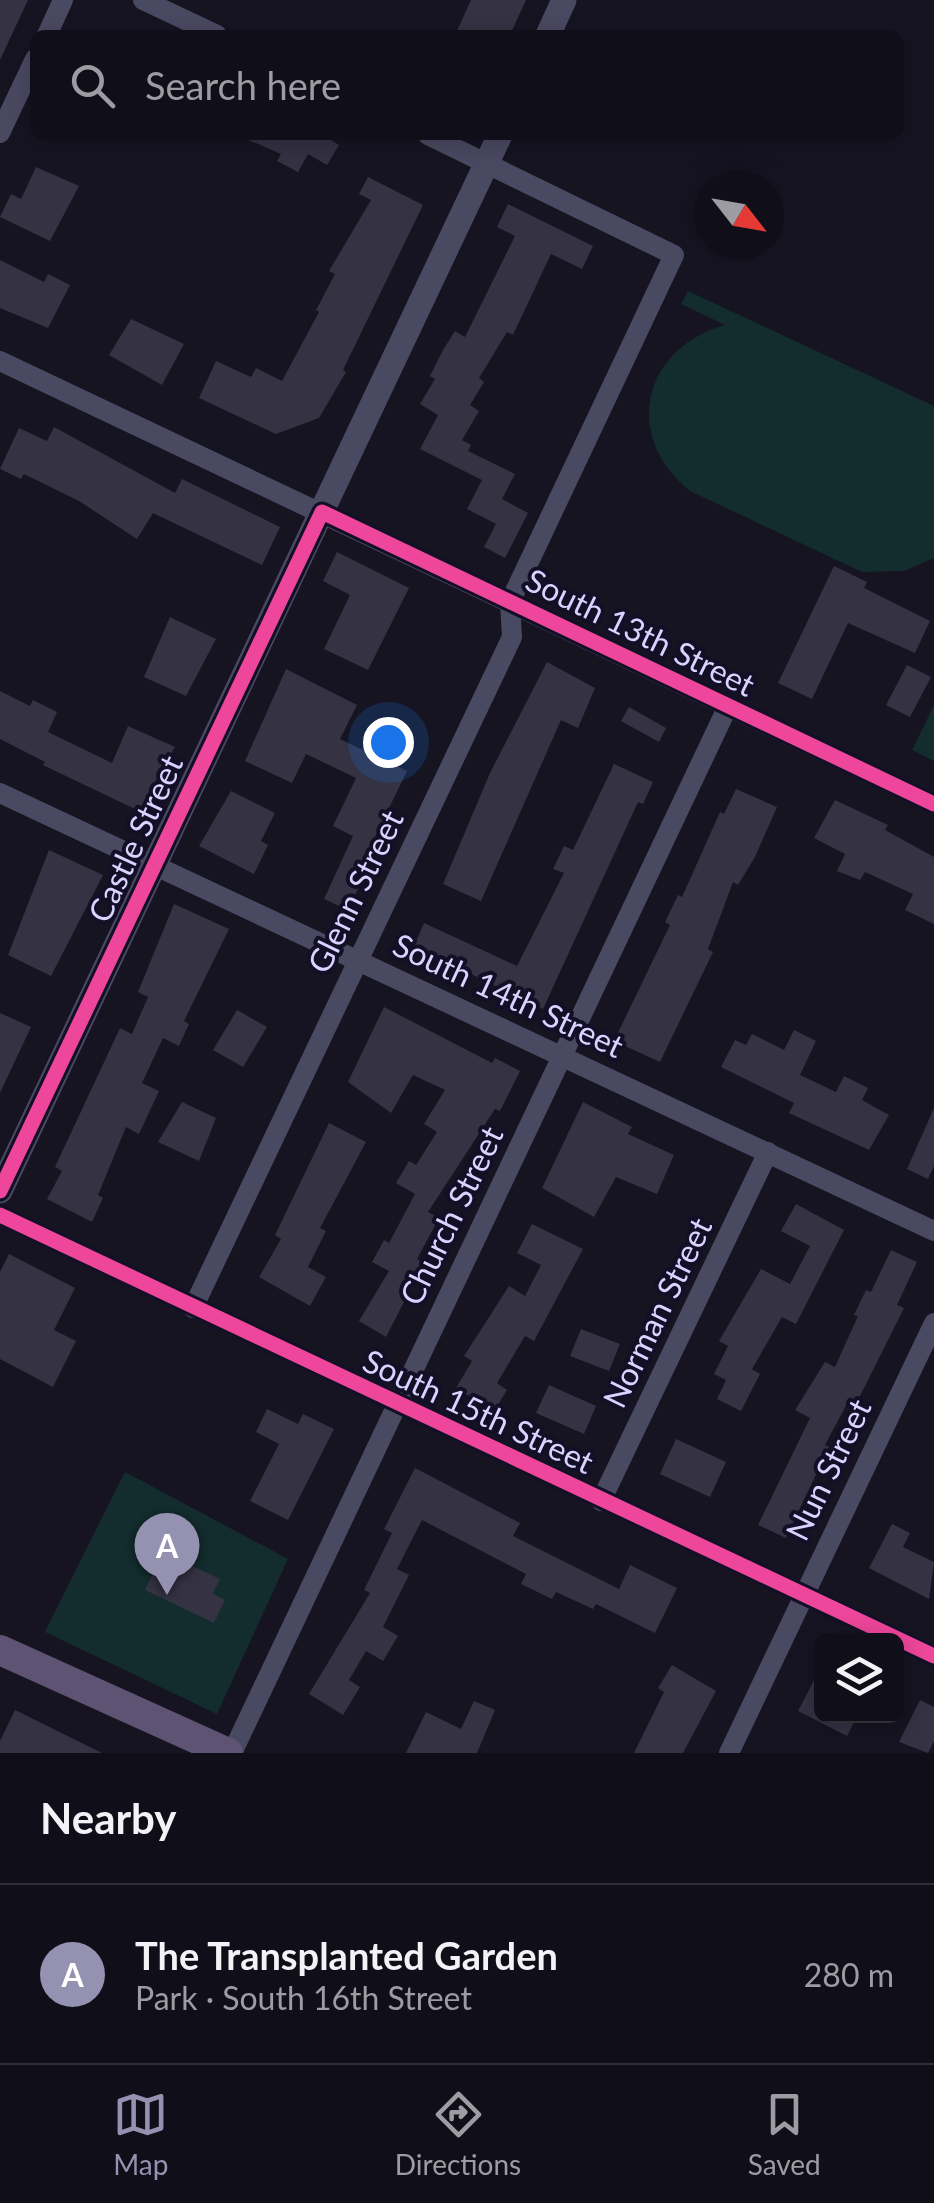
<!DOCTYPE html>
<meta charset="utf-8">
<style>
:root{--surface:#100f19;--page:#191822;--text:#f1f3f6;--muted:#9c9ca2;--line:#302f38;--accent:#9591b1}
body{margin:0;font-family:Lato,sans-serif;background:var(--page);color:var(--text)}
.controls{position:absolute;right:30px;bottom:30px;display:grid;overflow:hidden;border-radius:15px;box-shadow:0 5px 25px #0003}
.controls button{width:90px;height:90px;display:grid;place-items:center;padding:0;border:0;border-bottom:2px solid var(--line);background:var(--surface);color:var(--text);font:50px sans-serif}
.compass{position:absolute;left:694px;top:170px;width:90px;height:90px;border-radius:50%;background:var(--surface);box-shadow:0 5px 25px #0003;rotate:121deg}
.you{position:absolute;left:388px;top:742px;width:35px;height:35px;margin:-25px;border:8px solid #fff;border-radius:50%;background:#1a73e8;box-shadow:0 0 0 15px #1a73e833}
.badge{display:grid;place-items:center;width:65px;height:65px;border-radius:50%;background:var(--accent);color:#fff;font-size:32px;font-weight:700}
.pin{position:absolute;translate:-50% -82px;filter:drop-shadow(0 2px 5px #0008)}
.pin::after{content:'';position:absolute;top:52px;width:35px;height:30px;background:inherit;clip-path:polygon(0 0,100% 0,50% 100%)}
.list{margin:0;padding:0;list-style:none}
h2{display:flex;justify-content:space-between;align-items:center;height:130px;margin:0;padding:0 40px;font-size:42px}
h2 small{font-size:32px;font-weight:400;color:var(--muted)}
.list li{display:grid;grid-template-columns:65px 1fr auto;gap:30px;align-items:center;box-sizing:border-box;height:180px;padding:0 40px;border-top:2px solid var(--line)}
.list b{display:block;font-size:38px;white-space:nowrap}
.list p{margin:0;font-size:32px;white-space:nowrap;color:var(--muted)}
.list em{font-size:32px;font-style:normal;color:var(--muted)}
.icon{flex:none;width:55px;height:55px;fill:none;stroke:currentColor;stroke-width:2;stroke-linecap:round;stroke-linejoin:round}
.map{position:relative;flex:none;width:934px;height:1753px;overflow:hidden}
.search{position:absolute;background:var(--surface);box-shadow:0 5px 25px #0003;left:30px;right:30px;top:30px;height:110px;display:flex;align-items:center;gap:25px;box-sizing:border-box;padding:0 35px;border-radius:15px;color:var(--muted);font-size:38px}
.sheet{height:310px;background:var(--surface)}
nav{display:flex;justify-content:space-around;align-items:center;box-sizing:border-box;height:140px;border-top:2px solid var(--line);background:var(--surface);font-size:28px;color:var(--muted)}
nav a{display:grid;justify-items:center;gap:5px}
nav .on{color:var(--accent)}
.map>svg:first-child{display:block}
</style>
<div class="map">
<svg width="934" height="1753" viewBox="0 0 934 1753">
<rect width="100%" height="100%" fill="#161421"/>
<!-- green -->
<path fill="#132c2d" d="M 688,291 L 934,406 L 934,558 L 904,571 L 862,572 L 690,491 C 622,437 642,348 725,325 L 681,304 Z
M 934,705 L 934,761 L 912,750 Z
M 125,1472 L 288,1559 L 217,1714 L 45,1632 Z"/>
<!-- building -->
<path fill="#343243" d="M 0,0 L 28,0 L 0,60 Z
M 471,0 L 526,0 L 510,35 L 455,35 Z
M 237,135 L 322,135 L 339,145 L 327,165 L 308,154 L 298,172 L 277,161 L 281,154 Z
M 36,167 L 79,186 L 50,241 L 0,217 L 11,194 L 21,199 Z
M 368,177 L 423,205 L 343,370 L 346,372 L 319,418 L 276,434 L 199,398 L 216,361 L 251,377 L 256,368 L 282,381 L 319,312 L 316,310 L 335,274 L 329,271 L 371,200 L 359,194 Z
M 508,204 L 593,246 L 582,269 L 551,254 L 513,335 L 507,332 L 479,378 L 484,382 L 470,405 L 479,411 L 462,440 L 471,445 L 468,451 L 515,474 L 502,499 L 528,513 L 505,558 L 484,547 L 496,524 L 467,509 L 482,480 L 420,449 L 438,415 L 420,404 L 435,379 L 430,376 L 443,350 L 455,331 L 465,337 L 515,236 L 497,227 Z
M 0,260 L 44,282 L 48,274 L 70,285 L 48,328 L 0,308 Z
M 131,319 L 184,344 L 162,385 L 109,355 Z
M 54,427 L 175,493 L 182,479 L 280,527 L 262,565 L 153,513 L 137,539 L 79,501 L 24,474 L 21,479 L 0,469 L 19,428 L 47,441 Z
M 337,552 L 409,588 L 368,670 L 324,649 L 350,595 L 323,581 Z
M 834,566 L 867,582 L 864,588 L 930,621 L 915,653 L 848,623 L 812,699 L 778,683 Z
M 170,617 L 216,639 L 186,696 L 144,677 Z
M 547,662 L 595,688 L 578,728 L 561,720 L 481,901 L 443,884 L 490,773 Z
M 907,665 L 931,677 L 910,717 L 886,705 Z
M 286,669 L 357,705 L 340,739 L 407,771 L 359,870 L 366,872 L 348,910 L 324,899 L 353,836 L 333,826 L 356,778 L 306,754 L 292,783 L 245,761 Z
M 0,691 L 30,706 L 33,700 L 57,712 L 48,732 L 112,763 L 128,726 L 175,747 L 139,811 L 43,765 L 45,762 L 0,739 Z
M 629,707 L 666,728 L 659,742 L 621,721 Z
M 614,764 L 653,782 L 643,804 L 638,802 L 543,1009 L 414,946 L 424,923 L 517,966 L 564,873 L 553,869 L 564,846 L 573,850 Z
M 736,789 L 777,807 L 755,857 L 738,885 L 733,882 L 708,949 L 713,952 L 660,1062 L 614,1041 L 670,925 L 665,922 L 678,895 L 682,897 L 720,812 L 724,814 Z
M 231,791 L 275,813 L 261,841 L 268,845 L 254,874 L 199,846 Z
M 835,800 L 888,825 L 885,830 L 934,857 L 934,924 L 905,910 L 913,894 L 865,872 L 860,880 L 837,871 L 845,854 L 814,838 Z
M 49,850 L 103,875 L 51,976 L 8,955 Z
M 174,904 L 229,929 L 184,1021 L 189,1024 L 179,1046 L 163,1038 L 142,1083 L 159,1091 L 139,1134 L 126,1127 L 98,1195 L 103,1198 L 92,1222 L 47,1199 L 62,1171 L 55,1167 L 120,1028 L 132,1034 L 148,997 L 138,992 Z
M 384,1007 L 492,1063 L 495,1058 L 520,1071 L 500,1111 L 495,1109 L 428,1212 L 439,1218 L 417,1259 L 424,1263 L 386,1337 L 359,1321 L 389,1271 L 372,1262 L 384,1240 L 389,1243 L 415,1194 L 396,1183 L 409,1161 L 416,1165 L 437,1132 L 424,1124 L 445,1090 L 413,1075 L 391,1113 L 348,1082 Z
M 237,1010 L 267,1027 L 243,1067 L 213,1050 Z
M 0,1013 L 31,1027 L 0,1093 Z
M 794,1030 L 816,1041 L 800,1075 L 836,1092 L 844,1076 L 868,1088 L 862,1100 L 889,1115 L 869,1150 L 789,1113 L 794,1103 L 721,1067 L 735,1040 L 746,1045 L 752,1034 L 784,1050 Z
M 182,1102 L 216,1118 L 199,1161 L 158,1142 Z
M 583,1102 L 632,1127 L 628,1134 L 674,1155 L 657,1194 L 616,1177 L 594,1217 L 542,1188 Z
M 934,1108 L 934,1166 L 928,1179 L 907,1169 Z
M 329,1123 L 366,1142 L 320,1228 L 326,1231 L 308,1267 L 326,1277 L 310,1306 L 259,1277 L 281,1239 L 275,1235 Z
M 796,1204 L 844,1230 L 796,1324 L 782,1317 L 752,1369 L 760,1374 L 741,1411 L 717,1399 L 726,1380 L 714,1374 L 728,1346 L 719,1341 L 761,1269 L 790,1284 L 810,1246 L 781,1231 Z
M 532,1224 L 583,1249 L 534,1341 L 525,1336 L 497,1383 L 507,1390 L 494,1411 L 456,1388 L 472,1361 L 464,1356 L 509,1286 L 525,1296 L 541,1265 L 517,1253 Z
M 891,1250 L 917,1262 L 897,1305 L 904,1308 L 856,1404 L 849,1400 L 825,1445 L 829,1447 L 786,1538 L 758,1525 L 810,1418 L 795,1410 L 825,1362 L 835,1367 L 858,1316 L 854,1315 L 866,1290 L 871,1292 Z
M 9,1254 L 75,1288 L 54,1330 L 76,1341 L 53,1387 L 0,1359 L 0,1272 Z
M 581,1329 L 620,1344 L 609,1371 L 570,1356 Z
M 549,1385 L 596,1406 L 584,1434 L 536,1413 Z
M 267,1409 L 298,1424 L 303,1414 L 334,1429 L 288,1520 L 250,1501 L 279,1444 L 256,1432 Z
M 676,1439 L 726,1462 L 710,1497 L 660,1474 Z
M 415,1468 L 520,1523 L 513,1536 L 619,1589 L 630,1565 L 677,1588 L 655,1633 L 596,1604 L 593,1609 L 556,1592 L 552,1599 L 521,1584 L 526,1574 L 422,1520 L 397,1569 L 409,1575 L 383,1627 L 398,1636 L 383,1661 L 366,1651 L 349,1680 L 360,1687 L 343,1715 L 309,1694 L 370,1593 L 364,1590 L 392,1533 L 384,1529 Z
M 892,1524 L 910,1533 L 903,1547 L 934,1562 L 929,1599 L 869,1568 Z
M 163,1552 L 220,1579 L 213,1594 L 225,1600 L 214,1623 L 145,1590 Z
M 672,1665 L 716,1691 L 683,1753 L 634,1753 L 664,1692 L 658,1688 Z
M 822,1665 L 822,1716 L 857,1716 L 847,1736 L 798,1711 Z
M 920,1700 L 934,1707 L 934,1741 L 928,1753 L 899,1742 Z
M 474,1701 L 495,1710 L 477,1753 L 406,1753 L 426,1712 L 461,1729 Z
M 15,1710 L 102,1753 L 0,1753 L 0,1741 Z"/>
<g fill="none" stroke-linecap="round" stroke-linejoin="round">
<!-- minor -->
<path stroke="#4a4962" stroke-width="20" d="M 143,0 L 217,35
M 47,35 L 63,0
M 0,133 L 35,59
M 0,361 L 934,804
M 0,793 L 934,1231
M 0,1215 L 934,1656
M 193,1308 L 512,637 L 510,602 L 674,255 L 428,135
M 601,1501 L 768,1152
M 232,1753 L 728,706
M 729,1753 L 934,1323"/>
<!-- tertiary -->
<path stroke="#4a4962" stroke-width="25" d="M 548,35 L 564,0
M 0,1191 L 500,135"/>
<!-- primary -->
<path stroke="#5e5373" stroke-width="30" d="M 0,1650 L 228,1753"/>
<defs>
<path id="cycleway" d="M 0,1191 L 322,512 L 934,804
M 0,1215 L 934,1656"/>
</defs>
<!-- cycleway casing -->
<use href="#cycleway" stroke="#130f26" stroke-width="21"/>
<!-- cycleway -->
<use href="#cycleway" stroke="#ed469a" stroke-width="15"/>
</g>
<g text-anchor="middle" stroke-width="8" stroke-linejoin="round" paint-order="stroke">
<!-- street labels -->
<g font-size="32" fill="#d9d4ff" stroke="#130f26">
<text transform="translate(640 633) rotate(26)" y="11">South 13th Street</text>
<text transform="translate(136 839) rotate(-65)" y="11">Castle Street</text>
<text transform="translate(356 892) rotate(-64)" y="11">Glenn Street</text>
<text transform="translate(508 996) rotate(25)" y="11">South 14th Street</text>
<text transform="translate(452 1216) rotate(-64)" y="11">Church Street</text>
<text transform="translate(658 1313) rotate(-64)" y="11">Norman Street</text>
<text transform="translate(478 1412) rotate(25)" y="11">South 15th Street</text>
<text transform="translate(829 1470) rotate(-64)" y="11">Nun Street</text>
</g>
</g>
</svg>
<div class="controls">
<button><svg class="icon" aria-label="layers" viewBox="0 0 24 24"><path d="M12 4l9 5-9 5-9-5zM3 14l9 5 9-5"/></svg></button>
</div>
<svg class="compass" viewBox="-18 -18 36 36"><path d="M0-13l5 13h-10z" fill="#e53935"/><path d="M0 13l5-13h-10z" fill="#9c9ca2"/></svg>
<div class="you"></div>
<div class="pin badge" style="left:167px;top:1595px">A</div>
<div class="search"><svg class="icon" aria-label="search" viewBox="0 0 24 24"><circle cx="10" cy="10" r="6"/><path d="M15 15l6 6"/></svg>Search here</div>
</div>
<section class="sheet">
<h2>Nearby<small></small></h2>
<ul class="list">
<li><span class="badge">A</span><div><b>The Transplanted Garden</b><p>Park · South 16th Street</p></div><em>280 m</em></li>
</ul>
</section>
<nav>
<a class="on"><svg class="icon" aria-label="map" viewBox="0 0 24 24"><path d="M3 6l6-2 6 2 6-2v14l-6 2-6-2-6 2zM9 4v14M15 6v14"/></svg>Map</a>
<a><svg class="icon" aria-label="directions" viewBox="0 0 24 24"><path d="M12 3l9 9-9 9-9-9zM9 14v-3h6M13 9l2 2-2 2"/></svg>Directions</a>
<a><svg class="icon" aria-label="saved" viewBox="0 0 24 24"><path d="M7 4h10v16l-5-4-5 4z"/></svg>Saved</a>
</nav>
